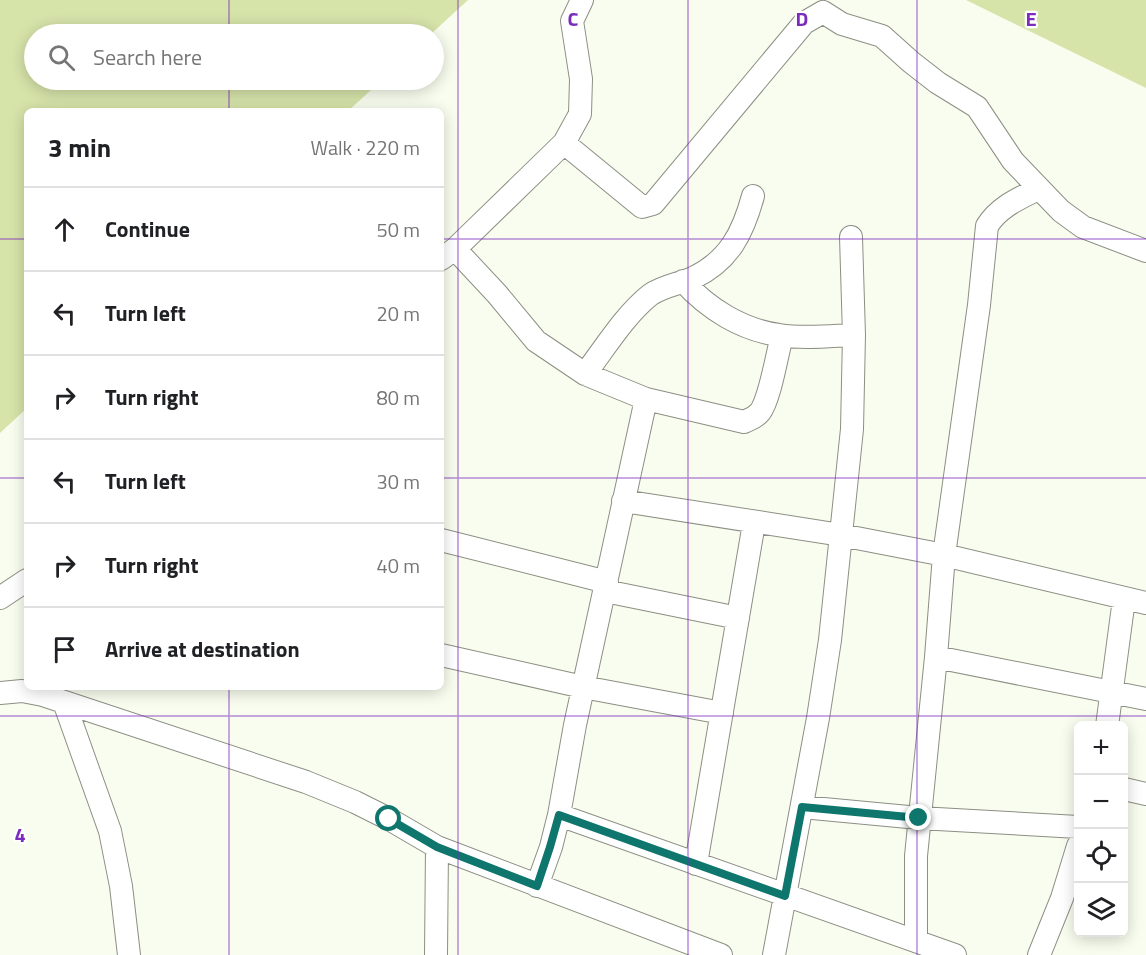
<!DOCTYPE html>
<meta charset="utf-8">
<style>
:root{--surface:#fff;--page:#f6f6f6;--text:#202124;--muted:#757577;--line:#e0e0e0}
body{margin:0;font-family:"Titillium Web",sans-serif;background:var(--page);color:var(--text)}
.controls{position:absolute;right:18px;bottom:18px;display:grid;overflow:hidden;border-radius:9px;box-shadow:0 3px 15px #0003}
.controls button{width:54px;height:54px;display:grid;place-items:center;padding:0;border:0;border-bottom:2px solid var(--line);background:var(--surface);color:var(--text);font:30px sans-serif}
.stop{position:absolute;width:18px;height:18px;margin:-14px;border:4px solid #0f766e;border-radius:50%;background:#fff}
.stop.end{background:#0f766e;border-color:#fff;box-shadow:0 2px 6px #0008}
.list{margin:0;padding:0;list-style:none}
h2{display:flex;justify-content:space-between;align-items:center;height:78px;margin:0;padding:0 24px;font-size:26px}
h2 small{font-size:20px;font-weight:400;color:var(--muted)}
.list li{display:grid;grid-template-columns:39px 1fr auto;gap:18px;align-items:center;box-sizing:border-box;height:84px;padding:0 24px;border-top:2px solid var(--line)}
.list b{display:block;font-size:22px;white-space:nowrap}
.list em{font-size:20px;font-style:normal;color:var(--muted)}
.icon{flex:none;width:33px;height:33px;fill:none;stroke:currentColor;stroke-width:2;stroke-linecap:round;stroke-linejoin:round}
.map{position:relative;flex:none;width:1146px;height:955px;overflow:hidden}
.search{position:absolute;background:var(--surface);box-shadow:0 3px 15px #0003;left:24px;top:24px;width:420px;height:66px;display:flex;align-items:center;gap:15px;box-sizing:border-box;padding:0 21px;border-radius:33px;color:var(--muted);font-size:22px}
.panel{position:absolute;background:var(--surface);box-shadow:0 3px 15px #0003;left:24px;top:108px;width:420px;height:582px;border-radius:9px}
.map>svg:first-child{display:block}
</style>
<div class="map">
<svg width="1146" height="955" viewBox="0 0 1146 955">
<rect width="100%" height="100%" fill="#f9fdef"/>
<!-- green -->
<path fill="#d6e3a9" d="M 0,0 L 468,0 L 431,34 L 34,34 L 34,80 L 382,80 L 348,111 L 27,111 L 27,408 L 0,433 Z
M 966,0 L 1146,0 L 1146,88 Z"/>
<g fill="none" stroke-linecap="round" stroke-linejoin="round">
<defs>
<path id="minor" d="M 564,143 L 642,207 L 653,204 L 804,23 L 823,12 L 842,24 L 882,36 L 911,62 L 938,83 L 977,107 L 1013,161 L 1061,211 L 1083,227 L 1146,251
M 455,249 L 497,294 L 536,341 L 585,374 L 646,399 L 744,422 C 750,419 755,418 760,412 C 770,399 777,354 782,336
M 441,259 L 455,249 L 564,143 L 580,114 L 581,79 L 572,21 L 582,0
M 683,281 C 708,309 742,330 779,335 C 803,339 830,336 854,335
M 585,374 C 605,348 624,316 650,295 C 663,286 679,284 693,278 C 729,261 743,233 753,196
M 623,501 L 841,535 L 944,555 L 1146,603
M 441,540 L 607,582
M 605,591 L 738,618
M 0,598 L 27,580
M 441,655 L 583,687 L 722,713
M 936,657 L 1146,699
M 0,693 L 22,691 L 43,695 L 306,782 L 355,802 L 389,819 L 437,847 L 721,955
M 64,702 L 110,831 L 121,886 L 129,955
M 1107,726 L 1124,599
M 1124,789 L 1146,794
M 802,807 L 919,818 L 1078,827
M 559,815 L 955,955
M 696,864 L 754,523
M 537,886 L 551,847 L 559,815 L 575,725 L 646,399
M 916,941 L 916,856 L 936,657 L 944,555 L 979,305 L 987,226 C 999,207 1018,199 1038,189
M 436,955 L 437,847
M 774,955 L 818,718 L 830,640 L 852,429 L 854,335 L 851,237
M 1039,955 L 1062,898 L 1078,846"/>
</defs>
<!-- minor casing -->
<use href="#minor" stroke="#8c8f83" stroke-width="24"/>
<!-- minor -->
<use href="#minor" stroke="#fff" stroke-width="22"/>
</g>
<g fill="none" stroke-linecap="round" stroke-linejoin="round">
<!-- route -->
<path stroke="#0f766e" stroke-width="8" d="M 389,819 L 437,847 L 537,886 L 550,847 L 559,815 L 785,896 L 802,807 L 919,818"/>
</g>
<!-- grid -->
<path fill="none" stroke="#7b2cbf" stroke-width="1.5" stroke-opacity="0.55" d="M 229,0 L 229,34M 458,0 L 458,955M 688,0 L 688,955M 917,0 L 917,955M 229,80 L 229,111M 0,239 L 27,239M 441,239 L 1146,239M 0,478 L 27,478M 441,478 L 1146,478M 229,687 L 229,955M 0,716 L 1146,716"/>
<g font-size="20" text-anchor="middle" font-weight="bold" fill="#7b2cbf" stroke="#fff" stroke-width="4.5" stroke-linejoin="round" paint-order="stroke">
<text x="573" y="26">C</text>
<text x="802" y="26">D</text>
<text x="1031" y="26">E</text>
<text x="20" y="842">4</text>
</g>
</svg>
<div class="controls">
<button>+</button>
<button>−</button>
<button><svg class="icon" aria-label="locate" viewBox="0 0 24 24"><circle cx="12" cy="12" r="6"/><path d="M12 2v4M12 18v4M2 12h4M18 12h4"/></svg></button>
<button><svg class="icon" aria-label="layers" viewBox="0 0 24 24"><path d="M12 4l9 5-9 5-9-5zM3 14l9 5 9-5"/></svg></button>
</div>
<div class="stop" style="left:389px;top:819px"></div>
<div class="stop end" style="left:919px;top:818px"></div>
<div class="search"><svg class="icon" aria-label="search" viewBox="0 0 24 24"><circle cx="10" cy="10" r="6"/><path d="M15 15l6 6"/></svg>Search here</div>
<section class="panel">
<h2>3 min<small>Walk · 220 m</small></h2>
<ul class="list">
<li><svg class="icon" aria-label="ahead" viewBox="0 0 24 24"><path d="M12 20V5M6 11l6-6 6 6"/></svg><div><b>Continue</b></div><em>50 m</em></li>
<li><svg class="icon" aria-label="left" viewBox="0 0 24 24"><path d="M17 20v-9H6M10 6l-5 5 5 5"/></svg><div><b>Turn left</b></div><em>20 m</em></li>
<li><svg class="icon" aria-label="right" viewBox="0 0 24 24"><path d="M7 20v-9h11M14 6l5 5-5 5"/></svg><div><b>Turn right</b></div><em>80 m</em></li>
<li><svg class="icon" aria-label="left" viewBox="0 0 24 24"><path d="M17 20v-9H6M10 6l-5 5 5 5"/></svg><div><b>Turn left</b></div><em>30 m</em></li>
<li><svg class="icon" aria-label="right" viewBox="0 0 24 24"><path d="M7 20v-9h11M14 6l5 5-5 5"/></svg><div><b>Turn right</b></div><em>40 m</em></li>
<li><svg class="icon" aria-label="arrive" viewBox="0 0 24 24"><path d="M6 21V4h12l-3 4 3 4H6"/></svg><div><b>Arrive at destination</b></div></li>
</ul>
</section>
</div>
